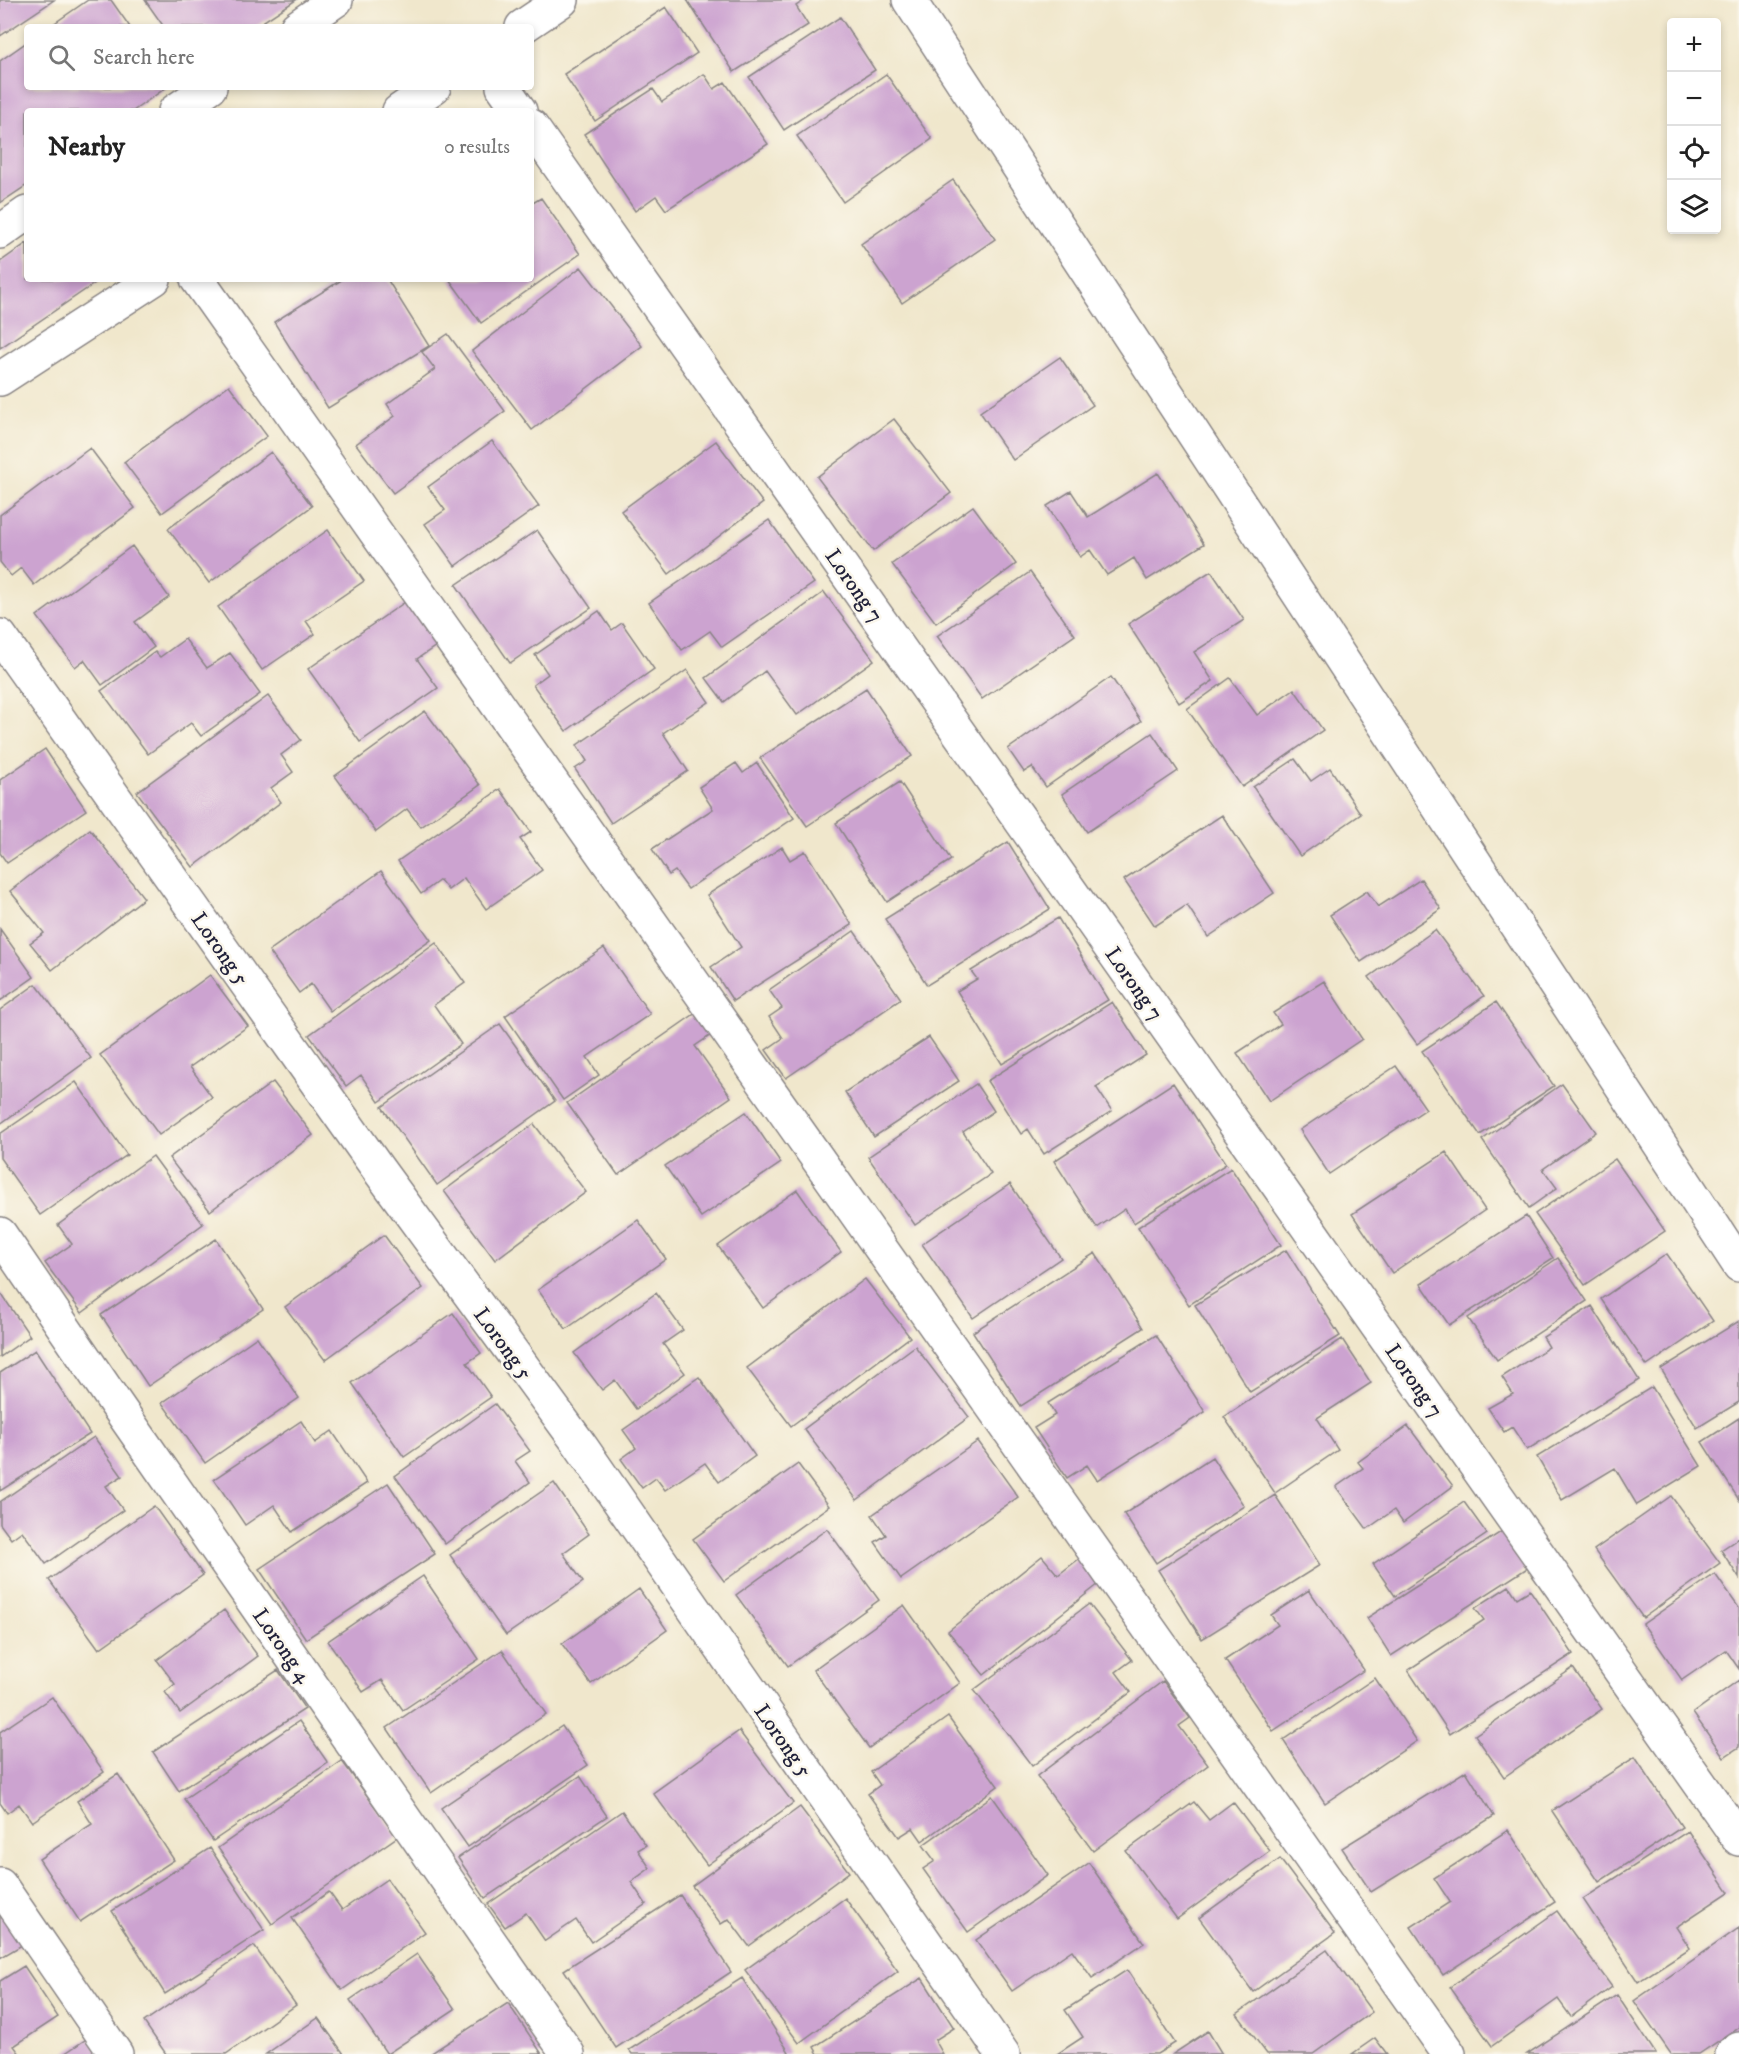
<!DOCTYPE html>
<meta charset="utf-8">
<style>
:root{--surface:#fff;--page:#f2f2f2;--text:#222;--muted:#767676;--line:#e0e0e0}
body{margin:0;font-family:"IM FELL DW Pica",serif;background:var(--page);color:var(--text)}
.controls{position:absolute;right:18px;top:18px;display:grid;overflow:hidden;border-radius:6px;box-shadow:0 3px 9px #0003}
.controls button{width:54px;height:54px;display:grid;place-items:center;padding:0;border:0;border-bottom:2px solid var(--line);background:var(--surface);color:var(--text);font:30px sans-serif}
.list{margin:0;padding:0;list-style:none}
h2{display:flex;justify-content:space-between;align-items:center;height:78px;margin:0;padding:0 24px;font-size:26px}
h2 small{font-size:20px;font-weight:400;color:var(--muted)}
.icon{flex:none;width:33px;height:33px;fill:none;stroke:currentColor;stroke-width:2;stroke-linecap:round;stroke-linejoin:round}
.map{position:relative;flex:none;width:1739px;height:2054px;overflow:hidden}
.search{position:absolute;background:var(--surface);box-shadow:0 3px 9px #0003;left:24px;top:24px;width:510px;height:66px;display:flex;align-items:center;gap:15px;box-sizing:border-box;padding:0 21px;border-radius:6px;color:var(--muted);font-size:22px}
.panel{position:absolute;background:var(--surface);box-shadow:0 3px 9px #0003;left:24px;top:108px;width:510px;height:174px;border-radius:6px}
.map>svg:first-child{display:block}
</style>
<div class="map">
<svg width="1739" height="2054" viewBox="0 0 1739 2054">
<rect width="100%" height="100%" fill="#fbf7ec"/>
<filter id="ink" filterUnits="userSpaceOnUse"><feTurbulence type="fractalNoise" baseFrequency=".0167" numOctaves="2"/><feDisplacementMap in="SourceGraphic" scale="12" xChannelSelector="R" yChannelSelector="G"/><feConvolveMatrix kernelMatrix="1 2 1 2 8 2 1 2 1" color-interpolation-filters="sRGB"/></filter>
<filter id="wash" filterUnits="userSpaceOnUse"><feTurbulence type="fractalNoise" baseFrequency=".008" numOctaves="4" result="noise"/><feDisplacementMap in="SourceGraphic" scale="24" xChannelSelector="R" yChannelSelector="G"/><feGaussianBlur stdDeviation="1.35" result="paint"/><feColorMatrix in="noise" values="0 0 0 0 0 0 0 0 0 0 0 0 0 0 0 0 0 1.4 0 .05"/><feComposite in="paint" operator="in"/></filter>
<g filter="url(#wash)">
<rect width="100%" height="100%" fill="#f0e7cc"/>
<g id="blocks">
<!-- building -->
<path fill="#cca3d0" d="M 0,0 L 54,0 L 0,36 Z
M 88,0 L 111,0 L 130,27 L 49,27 Z
M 145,0 L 296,0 L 255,27 L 164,27 Z
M 687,0 L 805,0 L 796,6 L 808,25 L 734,72 Z
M 666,7 L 697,53 L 595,121 L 564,74 Z
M 840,17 L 875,70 L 784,130 L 749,77 Z
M 27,42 L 27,87 L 167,87 L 133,111 L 27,111 L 27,185 L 0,203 L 0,61 Z
M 704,74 L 714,89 L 725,82 L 768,144 L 666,210 L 656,196 L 635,211 L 584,134 L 653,89 L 662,102 Z
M 886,74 L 932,139 L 843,202 L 797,136 Z
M 953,180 L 995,239 L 902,303 L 861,244 Z
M 541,198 L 580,254 L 481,323 L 449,279 L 531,279 L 531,204 Z
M 27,243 L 27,279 L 101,279 L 0,348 L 0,262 Z
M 581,267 L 642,346 L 532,430 L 472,351 Z
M 343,279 L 387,279 L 429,346 L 328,408 L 274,322 Z
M 448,334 L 505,411 L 393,493 L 356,444 L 395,416 L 387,404 L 435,369 L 422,352 Z
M 1060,357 L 1093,405 L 1013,460 L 980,412 Z
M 229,385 L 267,436 L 162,513 L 124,462 Z
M 894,419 L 951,493 L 873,551 L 817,477 Z
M 492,441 L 539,506 L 455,566 L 425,524 L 445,510 L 428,487 Z
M 716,441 L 763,503 L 669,574 L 621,511 Z
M 90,448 L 135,508 L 34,585 L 21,568 L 11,576 L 0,562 L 0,515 Z
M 271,452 L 312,506 L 209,583 L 168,529 Z
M 1158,473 L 1204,544 L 1147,580 L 1134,558 L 1107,575 L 1090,550 L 1080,557 L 1047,506 L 1071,491 L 1088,517 Z
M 973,506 L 1016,564 L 936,623 L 892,564 Z
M 769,520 L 814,583 L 722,647 L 710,631 L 682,650 L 649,603 Z
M 328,530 L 364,581 L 306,621 L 315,634 L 262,670 L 218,607 Z
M 537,530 L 591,608 L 510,663 L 456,585 Z
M 132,546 L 169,597 L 135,622 L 154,647 L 102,685 L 84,660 L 75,667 L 37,616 Z
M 1211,571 L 1244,620 L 1194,652 L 1213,681 L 1179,703 L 1128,624 Z
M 1030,572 L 1075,635 L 982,699 L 937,636 Z
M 824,592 L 874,660 L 797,715 L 765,671 L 724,702 L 706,678 Z
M 408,600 L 439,644 L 417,659 L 438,688 L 360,742 L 308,669 Z
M 599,611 L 612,630 L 622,623 L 654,669 L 566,731 L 533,685 L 548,674 L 535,655 Z
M 185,639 L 207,668 L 230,653 L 260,694 L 201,736 L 191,723 L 148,754 L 101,691 L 155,652 L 160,657 Z
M 687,670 L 709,702 L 663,733 L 688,771 L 611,823 L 575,769 L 587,761 L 577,745 Z
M 1111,677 L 1141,721 L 1046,787 L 1032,767 L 1024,772 L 1008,749 Z
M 1230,678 L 1257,715 L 1294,689 L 1323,730 L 1242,787 L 1187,709 Z
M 866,688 L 912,756 L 807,826 L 760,758 Z
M 268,696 L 301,740 L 281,755 L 293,772 L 271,788 L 281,802 L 193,867 L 137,792 Z
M 425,711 L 480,785 L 421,827 L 407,809 L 376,832 L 335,776 Z
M 1152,733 L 1178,771 L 1087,832 L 1062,794 Z
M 45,749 L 86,810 L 7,863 L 0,853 L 0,780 Z
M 1295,759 L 1311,781 L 1330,768 L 1361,814 L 1300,856 L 1253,787 Z
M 736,763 L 743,773 L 757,763 L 794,818 L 688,889 L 675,871 L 669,875 L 652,849 L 713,809 L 699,787 Z
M 900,782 L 951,860 L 887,902 L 836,823 Z
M 500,789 L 531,832 L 520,839 L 542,870 L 486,909 L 464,878 L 448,890 L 440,880 L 421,894 L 398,861 Z
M 1222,815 L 1274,893 L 1208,937 L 1187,905 L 1155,926 L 1124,880 Z
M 90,829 L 144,898 L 52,970 L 30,943 L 44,933 L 10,891 Z
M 1008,842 L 1050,909 L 927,985 L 885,919 Z
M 782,847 L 790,860 L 805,851 L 852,925 L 733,1001 L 711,967 L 741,947 L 707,895 Z
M 381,871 L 431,940 L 330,1011 L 311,984 L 299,993 L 269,951 Z
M 1421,879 L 1441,909 L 1361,962 L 1330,915 L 1367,891 L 1378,907 Z
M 1058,918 L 1108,1000 L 1002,1064 L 957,991 L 977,979 L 971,971 Z
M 0,929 L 34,977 L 0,1001 Z
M 1435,930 L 1484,996 L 1417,1044 L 1369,977 Z
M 854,931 L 901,999 L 786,1078 L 766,1050 L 783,1038 L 769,1017 L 782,1008 L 769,990 Z
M 436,943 L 465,983 L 434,1005 L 461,1044 L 379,1102 L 361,1075 L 346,1086 L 309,1035 Z
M 604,948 L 650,1014 L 587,1057 L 599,1075 L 563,1100 L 505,1016 Z
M 210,975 L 248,1026 L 190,1067 L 212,1097 L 159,1135 L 100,1055 Z
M 1324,981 L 1362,1039 L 1269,1101 L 1237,1053 L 1281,1024 L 1273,1013 Z
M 36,984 L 91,1058 L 0,1124 L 0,1010 Z
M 1112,1002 L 1146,1055 L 1096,1087 L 1112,1111 L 1044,1154 L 1028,1129 L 1021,1134 L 987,1081 Z
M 1496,1002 L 1554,1086 L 1480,1135 L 1422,1051 Z
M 696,1013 L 711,1035 L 695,1046 L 731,1097 L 618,1175 L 567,1103 Z
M 500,1024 L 555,1101 L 437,1185 L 382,1107 Z
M 929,1037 L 959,1081 L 874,1137 L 845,1092 Z
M 1396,1066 L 1426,1109 L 1329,1174 L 1300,1130 Z
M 76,1082 L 127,1155 L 40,1215 L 0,1158 L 0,1134 Z
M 273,1082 L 313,1135 L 210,1211 L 169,1158 Z
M 1173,1083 L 1226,1164 L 1134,1223 L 1125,1209 L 1097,1228 L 1054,1161 Z
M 976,1084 L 994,1111 L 963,1132 L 991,1174 L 915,1225 L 868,1157 Z
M 1562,1084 L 1596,1132 L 1543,1169 L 1557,1188 L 1529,1208 L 1482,1140 Z
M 746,1112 L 781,1163 L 701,1217 L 665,1166 Z
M 534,1124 L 586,1192 L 495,1260 L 444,1191 Z
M 1446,1152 L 1485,1210 L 1392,1273 L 1352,1214 Z
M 153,1156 L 203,1224 L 82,1313 L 45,1263 L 72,1244 L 58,1225 Z
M 1615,1159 L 1665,1231 L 1585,1285 L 1535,1214 Z
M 1231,1168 L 1281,1245 L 1189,1305 L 1138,1227 Z
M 1010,1184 L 1061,1258 L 973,1318 L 922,1244 Z
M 797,1190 L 841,1252 L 763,1308 L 718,1246 Z
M 1526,1216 L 1553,1258 L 1449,1325 L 1421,1284 Z
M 638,1220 L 666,1259 L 566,1329 L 538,1290 Z
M 384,1235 L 423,1288 L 325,1360 L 285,1307 Z
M 216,1239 L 263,1309 L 148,1386 L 101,1315 Z
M 1286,1250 L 1340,1336 L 1250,1392 L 1195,1305 Z
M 1095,1253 L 1143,1328 L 1021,1406 L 973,1332 Z
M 1667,1254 L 1713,1321 L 1647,1366 L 1601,1299 Z
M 1558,1258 L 1587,1301 L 1497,1360 L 1468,1318 Z
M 865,1279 L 910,1337 L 791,1426 L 747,1368 Z
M 0,1292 L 30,1336 L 0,1357 Z
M 656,1293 L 683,1330 L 663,1344 L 685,1373 L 636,1409 L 615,1380 L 602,1390 L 574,1353 Z
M 1592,1306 L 1639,1380 L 1527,1450 L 1512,1427 L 1504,1432 L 1488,1408 L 1513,1394 L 1502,1377 L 1549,1347 L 1543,1337 Z
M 453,1313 L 481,1353 L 467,1363 L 491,1397 L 404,1457 L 352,1383 Z
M 1739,1321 L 1739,1402 L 1697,1428 L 1661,1369 Z
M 1156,1335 L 1205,1412 L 1097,1480 L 1087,1465 L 1067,1478 L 1034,1428 L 1055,1415 L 1048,1403 Z
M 257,1337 L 299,1398 L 205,1463 L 162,1403 Z
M 1342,1339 L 1371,1383 L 1317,1418 L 1338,1450 L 1275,1493 L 1224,1417 Z
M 915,1346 L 969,1417 L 857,1500 L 804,1429 Z
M 35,1350 L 90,1434 L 0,1491 L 0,1373 Z
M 699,1377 L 755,1456 L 719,1482 L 705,1463 L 665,1490 L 656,1478 L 642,1488 L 621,1459 L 636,1448 L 623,1430 Z
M 1652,1387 L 1701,1466 L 1637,1505 L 1615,1468 L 1562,1500 L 1537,1457 Z
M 495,1404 L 530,1451 L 515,1461 L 530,1482 L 445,1544 L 395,1476 Z
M 1739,1418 L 1739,1500 L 1702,1442 Z
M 301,1421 L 315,1443 L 332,1431 L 367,1483 L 292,1532 L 274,1505 L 245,1525 L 214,1479 Z
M 1408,1426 L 1453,1486 L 1403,1523 L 1394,1510 L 1367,1529 L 1336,1487 L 1363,1468 L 1358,1462 Z
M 94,1437 L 122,1476 L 106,1486 L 123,1510 L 46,1564 L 22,1531 L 11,1539 L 0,1524 L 0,1502 Z
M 978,1441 L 1018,1497 L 901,1579 L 875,1542 L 886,1535 L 872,1515 Z
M 1212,1457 L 1244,1506 L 1156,1563 L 1124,1514 Z
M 798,1464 L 829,1506 L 724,1581 L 693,1539 Z
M 388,1483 L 435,1554 L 306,1639 L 259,1569 Z
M 554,1483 L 589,1534 L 563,1553 L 583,1582 L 506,1635 L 450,1555 Z
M 1275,1495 L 1320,1565 L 1202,1639 L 1158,1570 Z
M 1671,1496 L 1720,1563 L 1643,1618 L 1594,1550 Z
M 1464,1502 L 1487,1534 L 1395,1596 L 1373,1564 Z
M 154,1506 L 203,1575 L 99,1649 L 49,1580 Z
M 827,1529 L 879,1600 L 788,1666 L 736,1595 Z
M 1504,1530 L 1529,1567 L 1391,1656 L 1367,1618 Z
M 1739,1538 L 1739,1578 L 1721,1550 Z
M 1084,1555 L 1104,1580 L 984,1675 L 948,1631 L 1042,1556 L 1058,1575 Z
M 1715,1574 L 1739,1608 L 1739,1669 L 1726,1650 L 1682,1680 L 1643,1624 Z
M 423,1576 L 479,1659 L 403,1710 L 382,1680 L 363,1692 L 328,1641 Z
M 1509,1586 L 1517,1598 L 1530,1590 L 1573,1654 L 1450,1734 L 1408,1670 L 1484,1620 L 1475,1608 Z
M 639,1589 L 667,1630 L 591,1684 L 562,1644 Z
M 1309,1590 L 1364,1670 L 1273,1731 L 1225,1660 L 1278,1625 L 1271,1615 Z
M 1089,1604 L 1132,1660 L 1116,1672 L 1131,1692 L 1032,1766 L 974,1690 Z
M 904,1605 L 960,1683 L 869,1748 L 813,1670 Z
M 224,1610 L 258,1656 L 180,1713 L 165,1692 L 175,1684 L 157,1660 Z
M 502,1650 L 546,1714 L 431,1793 L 387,1728 Z
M 1573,1668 L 1602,1709 L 1504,1777 L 1475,1735 Z
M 278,1670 L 305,1709 L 179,1791 L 153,1752 Z
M 1375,1678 L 1417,1741 L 1325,1803 L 1283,1740 Z
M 1739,1680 L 1739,1747 L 1724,1757 L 1693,1713 Z
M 1163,1681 L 1190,1718 L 1179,1726 L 1208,1765 L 1093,1851 L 1037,1776 Z
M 52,1697 L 104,1772 L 32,1822 L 19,1804 L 7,1813 L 0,1803 L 0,1732 Z
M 948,1717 L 998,1786 L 922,1841 L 913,1828 L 899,1837 L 868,1794 L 880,1785 L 871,1772 Z
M 299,1721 L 328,1763 L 213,1841 L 184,1799 Z
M 562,1726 L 588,1765 L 468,1847 L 441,1808 Z
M 739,1731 L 793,1803 L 707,1865 L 653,1793 Z
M 1635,1757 L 1682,1827 L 1599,1882 L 1552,1811 Z
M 342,1761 L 397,1837 L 272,1924 L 218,1848 Z
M 1466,1771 L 1494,1816 L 1371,1892 L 1342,1848 Z
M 118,1774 L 174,1860 L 80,1922 L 39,1859 L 92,1824 L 77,1801 Z
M 580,1776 L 607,1816 L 485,1898 L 458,1858 Z
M 992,1796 L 1048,1875 L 968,1932 L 923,1869 L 935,1861 L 923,1845 Z
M 1194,1802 L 1209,1820 L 1233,1802 L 1270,1851 L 1177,1919 L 1126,1851 Z
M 800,1807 L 849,1872 L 749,1946 L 729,1919 L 721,1924 L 692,1886 Z
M 622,1811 L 646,1845 L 638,1850 L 650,1868 L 631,1882 L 646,1904 L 591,1942 L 576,1920 L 545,1941 L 526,1913 L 505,1927 L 488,1904 Z
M 1508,1830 L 1555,1902 L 1443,1975 L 1411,1927 L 1450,1902 L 1434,1878 Z
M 1688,1831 L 1729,1892 L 1676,1927 L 1690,1948 L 1638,1982 L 1583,1899 Z
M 210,1848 L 264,1930 L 165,1994 L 112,1911 Z
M 1280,1859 L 1335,1933 L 1253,1992 L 1199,1918 Z
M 1089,1863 L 1144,1943 L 1092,1978 L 1072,1950 L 1012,1991 L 976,1940 Z
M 387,1879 L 425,1932 L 342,1990 L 292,1918 L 329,1892 L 342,1910 Z
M 680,1895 L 731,1972 L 616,2048 L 564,1970 Z
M 845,1898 L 898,1971 L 799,2043 L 745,1970 Z
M 0,1910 L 22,1945 L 0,1958 Z
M 1557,1911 L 1612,1987 L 1571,2017 L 1558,1999 L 1492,2046 L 1450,1987 Z
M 1739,1928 L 1739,2027 L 1699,2054 L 1671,2054 L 1634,2001 Z
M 254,1946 L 296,2005 L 226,2054 L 166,2054 L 144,2022 Z
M 1327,1950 L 1372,2012 L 1313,2054 L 1267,2054 L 1237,2014 Z
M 417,1954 L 455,2009 L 387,2054 L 350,2000 Z
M 24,1966 L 58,2017 L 14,2046 L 20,2054 L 0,2054 L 0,1981 Z
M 1127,1970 L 1175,2043 L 1157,2054 L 1057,2054 L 1083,2037 L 1065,2010 Z
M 742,1978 L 789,2052 L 786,2054 L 632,2054 L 629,2050 Z
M 922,1978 L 954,2028 L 935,2040 L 943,2054 L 818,2054 L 814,2047 Z
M 1617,1995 L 1656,2054 L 1527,2054 Z
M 508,2003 L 542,2054 L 430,2054 Z
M 318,2018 L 344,2054 L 266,2054 Z
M 1208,2031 L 1222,2054 L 1173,2054 Z
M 88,2038 L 99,2054 L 64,2054 Z
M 1375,2038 L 1387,2054 L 1352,2054 Z"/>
</g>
</g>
<g filter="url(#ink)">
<use href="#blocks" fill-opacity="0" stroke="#898484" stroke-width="1.5"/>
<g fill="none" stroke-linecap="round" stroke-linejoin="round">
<defs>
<path id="minor" d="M 297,27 L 336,0
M 522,27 L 562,0
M 503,87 L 520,111
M 175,111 L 210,87
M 399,111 L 434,87
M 531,126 L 1739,1839
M 0,232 L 27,213
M 197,279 L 1449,2054
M 0,379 L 154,279
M 0,636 L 378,1169 L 580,1445 L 1003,2054
M 0,1234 L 116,1404 L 568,2054
M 0,1885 L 116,2054
M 1732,2054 L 1739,2049"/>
<path id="tertiary" d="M 909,0 L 1739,1265"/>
</defs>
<!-- minor casing -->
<use href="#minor" stroke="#898484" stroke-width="36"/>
<!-- tertiary casing -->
<use href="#tertiary" stroke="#898484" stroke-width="36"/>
<!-- minor -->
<use href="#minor" stroke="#fff" stroke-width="33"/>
<!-- tertiary -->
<use href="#tertiary" stroke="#fff" stroke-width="33"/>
</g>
</g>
<g text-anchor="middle" stroke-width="5" stroke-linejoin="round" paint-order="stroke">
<!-- street labels -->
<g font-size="22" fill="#22223b" stroke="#fbf7ec">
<text transform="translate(855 585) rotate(55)" y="8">Lorong 7</text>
<text transform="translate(221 948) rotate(55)" y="8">Lorong 5</text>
<text transform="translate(1135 983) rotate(55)" y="8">Lorong 7</text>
<text transform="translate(504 1343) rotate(54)" y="8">Lorong 5</text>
<text transform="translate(1415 1380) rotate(55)" y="8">Lorong 7</text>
<text transform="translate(283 1645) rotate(55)" y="8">Lorong 4</text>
<text transform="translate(784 1740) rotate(55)" y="8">Lorong 5</text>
</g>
</g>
</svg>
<div class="controls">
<button>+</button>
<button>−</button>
<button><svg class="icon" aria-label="locate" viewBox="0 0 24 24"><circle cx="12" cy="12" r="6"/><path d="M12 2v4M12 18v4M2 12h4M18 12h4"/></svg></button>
<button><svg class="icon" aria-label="layers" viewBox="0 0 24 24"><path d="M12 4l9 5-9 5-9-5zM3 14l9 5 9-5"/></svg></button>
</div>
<div class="search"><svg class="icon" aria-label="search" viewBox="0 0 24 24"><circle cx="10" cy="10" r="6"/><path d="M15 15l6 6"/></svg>Search here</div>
<section class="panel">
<h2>Nearby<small>0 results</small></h2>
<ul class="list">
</ul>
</section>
</div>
